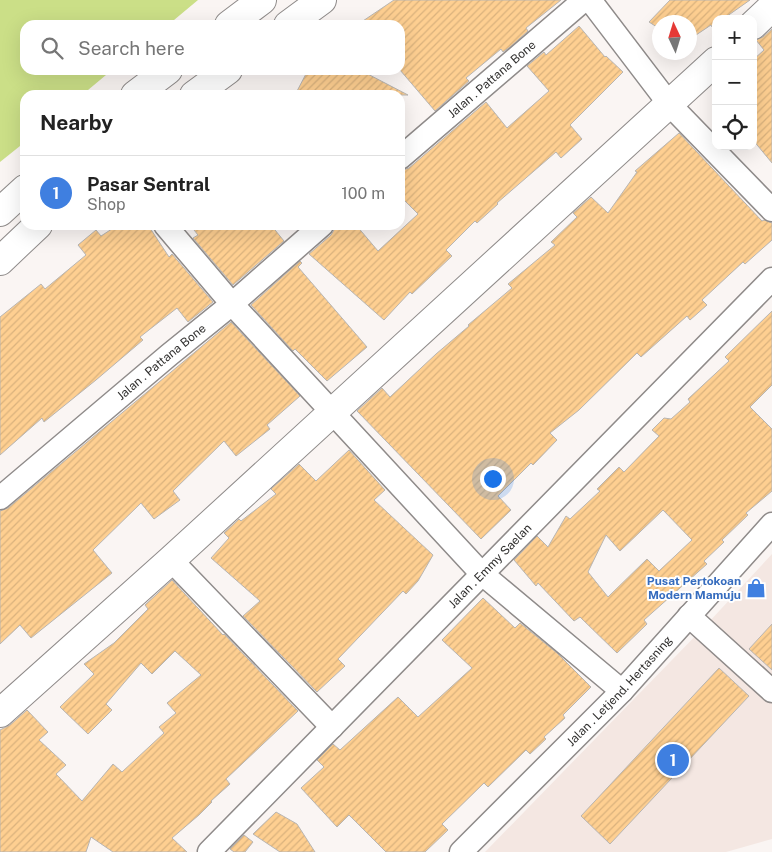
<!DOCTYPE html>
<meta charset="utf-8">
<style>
:root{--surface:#fff;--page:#f6f6f6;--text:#222;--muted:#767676;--line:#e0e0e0;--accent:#111827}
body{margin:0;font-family:"Public Sans",sans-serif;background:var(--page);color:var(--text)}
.controls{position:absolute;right:15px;top:15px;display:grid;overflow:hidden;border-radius:10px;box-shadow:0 5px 20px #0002}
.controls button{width:45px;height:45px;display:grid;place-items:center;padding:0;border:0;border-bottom:1px solid var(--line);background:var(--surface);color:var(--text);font:25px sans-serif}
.compass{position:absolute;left:652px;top:15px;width:45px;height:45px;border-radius:50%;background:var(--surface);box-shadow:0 5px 20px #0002;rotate:356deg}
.you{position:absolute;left:492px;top:478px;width:18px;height:18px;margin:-12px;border:4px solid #fff;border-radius:50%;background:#1a73e8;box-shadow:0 0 0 8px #1a73e833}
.badge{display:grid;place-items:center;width:32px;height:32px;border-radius:50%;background:var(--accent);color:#fff;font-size:16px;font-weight:700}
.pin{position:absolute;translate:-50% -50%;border:2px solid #fff;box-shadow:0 1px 5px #0006}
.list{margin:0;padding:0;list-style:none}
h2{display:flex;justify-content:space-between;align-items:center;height:65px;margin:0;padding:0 20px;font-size:21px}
h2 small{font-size:16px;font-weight:400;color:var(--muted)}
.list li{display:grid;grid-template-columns:32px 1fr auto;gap:15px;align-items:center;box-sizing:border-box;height:75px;padding:0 20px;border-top:1px solid var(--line)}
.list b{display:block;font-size:19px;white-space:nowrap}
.list p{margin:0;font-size:16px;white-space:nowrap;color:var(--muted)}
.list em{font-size:16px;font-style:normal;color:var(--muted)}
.icon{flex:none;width:28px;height:28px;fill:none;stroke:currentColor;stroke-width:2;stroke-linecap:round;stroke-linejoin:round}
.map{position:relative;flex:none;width:772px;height:852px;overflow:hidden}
.search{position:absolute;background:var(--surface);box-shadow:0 5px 20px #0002;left:20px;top:20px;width:385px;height:55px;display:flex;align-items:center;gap:12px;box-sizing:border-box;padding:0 18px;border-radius:15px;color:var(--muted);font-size:19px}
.panel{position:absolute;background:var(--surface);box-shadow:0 5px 20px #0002;left:20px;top:90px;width:385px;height:140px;border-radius:15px}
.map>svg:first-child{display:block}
</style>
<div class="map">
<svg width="772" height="852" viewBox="0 0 772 852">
<defs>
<pattern id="building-hatch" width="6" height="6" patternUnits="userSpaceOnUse" patternTransform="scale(1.25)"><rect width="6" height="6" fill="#fecf91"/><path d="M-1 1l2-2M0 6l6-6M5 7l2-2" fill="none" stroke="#dab27d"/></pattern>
</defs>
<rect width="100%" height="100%" fill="#faf5f3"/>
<!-- built -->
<path fill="#f4e7e2" d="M 772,554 L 772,839 L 726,852 L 485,852 L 708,623 Z"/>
<!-- park -->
<path fill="#cbdf87" d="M 0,0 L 198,0 L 168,25 L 25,25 L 25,70 L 112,70 L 82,95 L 25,95 L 25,142 L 0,162 Z"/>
<!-- building -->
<path fill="url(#building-hatch)" stroke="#b8b5b2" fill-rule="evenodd" d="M 394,0 L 561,0 L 526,28 L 528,31 L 510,47 L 503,52 L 501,49 L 466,78 L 469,81 L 435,111 L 400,70 L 400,25 L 357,25 Z
M 670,0 L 750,0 L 723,19 L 716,19 L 716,24 L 712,27 L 711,25 L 690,39 L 690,22 L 660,22 L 660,29 L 649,22 Z
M 579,26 L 605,57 L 606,56 L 623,72 L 570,125 L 582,139 L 561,158 L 556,152 L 497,203 L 498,204 L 477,223 L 475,221 L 446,250 L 452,256 L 412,294 L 410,292 L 384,320 L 309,254 L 331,235 L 334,230 L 335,225 L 356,225 L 378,251 L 418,214 L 400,196 L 400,171 L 409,168 L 486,102 L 507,128 L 549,91 L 527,66 L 544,52 L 546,55 Z
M 772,29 L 772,163 L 753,140 L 753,60 L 764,50 L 756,40 L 763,37 Z
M 308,70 L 360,70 L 408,95 L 295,95 Z
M 679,133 L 762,221 L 764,220 L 772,223 L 772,240 L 745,264 L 743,262 L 702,300 L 707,305 L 690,320 L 687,316 L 641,357 L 637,353 L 579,410 L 550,433 L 557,440 L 533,465 L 531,463 L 498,496 L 511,510 L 481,539 L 357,411 L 382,388 L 390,397 L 436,354 L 469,326 L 468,325 L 512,288 L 508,284 L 555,245 L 551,242 L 577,217 L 573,213 L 591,197 L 608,213 L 637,172 L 635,171 Z
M 118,225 L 148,225 L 169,257 L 172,254 L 213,302 L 188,322 L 177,308 L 140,337 L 143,340 L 96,380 L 44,422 L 42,418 L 0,455 L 0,317 L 41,284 L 45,289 L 86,255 L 78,245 L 96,230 L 101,236 Z
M 190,225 L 271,225 L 284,241 L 233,285 L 193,238 L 198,235 Z
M 300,261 L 302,263 L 298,267 L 367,347 L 327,381 L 295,349 L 293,351 L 251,305 Z
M 772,311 L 772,385 L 750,407 L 772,429 L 772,491 L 746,513 L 748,515 L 722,540 L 724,542 L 704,561 L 707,564 L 644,620 L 647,624 L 617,653 L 580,617 L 574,621 L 538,583 L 536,586 L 514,560 L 537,536 L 548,547 L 566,516 L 570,519 L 600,491 L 597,489 L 619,467 L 624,472 L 659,436 L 652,430 L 664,418 L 671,419 L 690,402 L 688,399 L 729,361 L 725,357 ZM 663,510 L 692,540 L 659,571 L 647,559 L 608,597 L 588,572 L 606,535 L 620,551 Z
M 231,322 L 300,396 L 267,425 L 270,429 L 236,456 L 224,441 L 173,491 L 180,500 L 154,519 L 141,503 L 93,550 L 112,573 L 31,638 L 20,625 L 0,644 L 0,511 L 8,508 Z
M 349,450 L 385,490 L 374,500 L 433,555 L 418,581 L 406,594 L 403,591 L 338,659 L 345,666 L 317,692 L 243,616 L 260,601 L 211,558 L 229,538 L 224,533 L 239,519 L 241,521 L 276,494 L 271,489 L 299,464 L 316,481 Z
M 172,580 L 223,635 L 224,634 L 298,711 L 226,779 L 230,784 L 211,801 L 212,802 L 199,815 L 172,838 L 187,852 L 113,852 L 91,837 L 86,852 L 0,852 L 0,730 L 10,725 L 27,710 L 48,732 L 39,740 L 66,765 L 56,774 L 82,801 L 113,764 L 122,772 L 164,733 L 159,727 L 176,713 L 167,703 L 201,675 L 175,651 L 152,674 L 141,663 L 106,704 L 112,710 L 88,734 L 60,707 L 94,674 L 84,664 L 114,643 L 148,609 L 145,605 Z
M 483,598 L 515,628 L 520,623 L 557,653 L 591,687 L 563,715 L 565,718 L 544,737 L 546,739 L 530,754 L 526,750 L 488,787 L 484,783 L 442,824 L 448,830 L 425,852 L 386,852 L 349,815 L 337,827 L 301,788 L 324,767 L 317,760 L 333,744 L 340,750 L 398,697 L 418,717 L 472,668 L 442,640 Z
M 772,624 L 772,670 L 749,649 Z
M 719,668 L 749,696 L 610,844 L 581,816 Z
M 276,812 L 297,824 L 315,852 L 280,852 L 253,834 Z
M 244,835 L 253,842 L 245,852 L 234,852 L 230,849 Z"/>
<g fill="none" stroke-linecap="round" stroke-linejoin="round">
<defs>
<g id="street">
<path d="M 590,0 L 670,105 L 772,210"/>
<path id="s1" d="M 400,158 L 584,0"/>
<path d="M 165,225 L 232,304 L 481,573 L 622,691"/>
<path id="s2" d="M 0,498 L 169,355 L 232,304 L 322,225"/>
<path d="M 171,560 L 332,727"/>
<path d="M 689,616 L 772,691"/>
<path id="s3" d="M 209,852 L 772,279"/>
<path id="s4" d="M 461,852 L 622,691 L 772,524"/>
</g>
<path id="secondary" d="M 753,25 L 772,7
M 0,713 L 171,560 L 716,61"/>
<path id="highway" d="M 229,25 L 262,0
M 288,25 L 322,0
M 135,95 L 168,70
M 194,95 L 228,70
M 0,212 L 25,189
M 0,261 L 38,225"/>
</defs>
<!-- street casing -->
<use href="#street" stroke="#8f8b8a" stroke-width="25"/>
<!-- secondary casing -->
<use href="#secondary" stroke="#8f8b8a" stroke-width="30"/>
<!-- highway casing -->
<use href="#highway" stroke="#8f8b8a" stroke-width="30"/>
<!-- street -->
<use href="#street" stroke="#fff" stroke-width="22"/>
<!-- secondary -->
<use href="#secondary" stroke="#fff" stroke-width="28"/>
<!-- highway -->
<use href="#highway" stroke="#fff" stroke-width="28"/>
</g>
<!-- icons -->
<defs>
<symbol id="shop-bare" viewBox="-9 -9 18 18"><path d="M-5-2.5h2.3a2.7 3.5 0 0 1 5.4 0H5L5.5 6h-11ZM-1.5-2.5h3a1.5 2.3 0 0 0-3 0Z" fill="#3f7fe0" stroke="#fff" stroke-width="2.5" paint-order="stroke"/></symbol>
</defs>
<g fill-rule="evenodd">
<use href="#shop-bare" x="742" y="574" width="28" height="28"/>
</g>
<g text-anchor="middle" stroke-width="4" stroke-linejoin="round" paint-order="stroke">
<!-- street labels -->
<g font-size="12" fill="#31302f" stroke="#fff">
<text dy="4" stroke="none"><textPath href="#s1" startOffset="121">Jalan . Pattana Bone</textPath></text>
<text dy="4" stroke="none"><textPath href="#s2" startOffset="211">Jalan . Pattana Bone</textPath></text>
<text dy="4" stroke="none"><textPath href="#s3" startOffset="401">Jalan . Emmy Saelan</textPath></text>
<text dy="4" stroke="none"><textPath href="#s4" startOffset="226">Jalan . Letjend. Hertasning</textPath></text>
</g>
<!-- shop labels -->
<g font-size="12" font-weight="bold" fill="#366cbe" stroke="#fff" text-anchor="end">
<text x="741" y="585">Pusat Pertokoan<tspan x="741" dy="14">Modern Mamuju</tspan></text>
</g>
</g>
</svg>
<div class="controls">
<button>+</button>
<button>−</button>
<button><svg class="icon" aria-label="locate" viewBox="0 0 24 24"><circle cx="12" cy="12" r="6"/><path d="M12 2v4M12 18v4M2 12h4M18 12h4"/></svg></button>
</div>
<svg class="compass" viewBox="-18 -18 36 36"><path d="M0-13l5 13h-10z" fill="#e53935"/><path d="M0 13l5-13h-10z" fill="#767676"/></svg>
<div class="you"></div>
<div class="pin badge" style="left:673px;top:760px;background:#3f7fe0">1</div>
<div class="search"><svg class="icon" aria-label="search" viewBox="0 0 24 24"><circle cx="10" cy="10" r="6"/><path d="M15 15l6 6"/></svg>Search here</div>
<section class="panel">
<h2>Nearby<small></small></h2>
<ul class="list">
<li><span class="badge" style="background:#3f7fe0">1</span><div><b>Pasar Sentral</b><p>Shop</p></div><em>100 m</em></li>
</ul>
</section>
</div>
